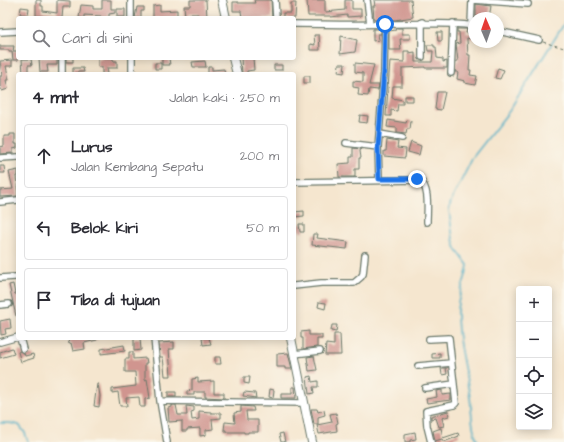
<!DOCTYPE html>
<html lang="id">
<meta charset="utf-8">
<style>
:root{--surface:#fff;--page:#f2f2f3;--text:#2b2b33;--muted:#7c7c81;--line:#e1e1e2}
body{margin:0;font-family:"Architects Daughter",sans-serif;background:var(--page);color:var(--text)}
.controls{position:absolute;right:12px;bottom:12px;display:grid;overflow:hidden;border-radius:4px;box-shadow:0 2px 10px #0003}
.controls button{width:36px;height:36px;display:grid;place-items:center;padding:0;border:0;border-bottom:1px solid var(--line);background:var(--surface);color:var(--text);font:20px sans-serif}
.compass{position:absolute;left:468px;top:12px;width:36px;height:36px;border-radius:50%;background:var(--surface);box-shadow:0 2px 10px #0003;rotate:358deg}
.stop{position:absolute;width:12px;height:12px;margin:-9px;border:3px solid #1a73e8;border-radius:50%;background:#fff}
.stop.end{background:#1a73e8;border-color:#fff;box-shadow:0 1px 4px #0008}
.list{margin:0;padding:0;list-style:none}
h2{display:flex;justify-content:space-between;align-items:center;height:52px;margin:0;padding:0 16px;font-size:17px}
h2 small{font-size:13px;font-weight:400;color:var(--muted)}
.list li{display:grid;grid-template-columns:26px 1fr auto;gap:12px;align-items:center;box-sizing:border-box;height:64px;margin:0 8px 8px;padding:0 8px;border:1px solid var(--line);border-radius:4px}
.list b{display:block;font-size:15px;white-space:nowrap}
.list p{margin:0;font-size:13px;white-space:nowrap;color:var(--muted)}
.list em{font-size:13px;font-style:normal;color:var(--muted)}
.icon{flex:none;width:22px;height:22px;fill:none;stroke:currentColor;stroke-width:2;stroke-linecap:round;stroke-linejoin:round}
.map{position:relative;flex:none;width:564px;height:442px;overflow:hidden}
.search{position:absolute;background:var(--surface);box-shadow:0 2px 10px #0003;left:16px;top:16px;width:280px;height:44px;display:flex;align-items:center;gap:10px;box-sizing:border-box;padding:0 14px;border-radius:4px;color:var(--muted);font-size:15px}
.panel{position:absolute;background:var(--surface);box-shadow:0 2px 10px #0003;left:16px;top:72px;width:280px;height:268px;border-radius:4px}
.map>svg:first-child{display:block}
</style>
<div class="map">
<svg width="564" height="442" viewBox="0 0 564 442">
<rect width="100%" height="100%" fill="#fbf7ec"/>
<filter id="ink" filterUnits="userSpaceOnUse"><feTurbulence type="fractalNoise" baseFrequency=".025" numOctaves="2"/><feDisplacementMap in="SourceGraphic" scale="8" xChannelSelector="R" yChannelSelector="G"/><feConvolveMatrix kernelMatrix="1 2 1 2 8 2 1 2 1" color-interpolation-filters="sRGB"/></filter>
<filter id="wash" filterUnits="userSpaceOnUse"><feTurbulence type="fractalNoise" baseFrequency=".012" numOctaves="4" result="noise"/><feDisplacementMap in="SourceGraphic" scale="16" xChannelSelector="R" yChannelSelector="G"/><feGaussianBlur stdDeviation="0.9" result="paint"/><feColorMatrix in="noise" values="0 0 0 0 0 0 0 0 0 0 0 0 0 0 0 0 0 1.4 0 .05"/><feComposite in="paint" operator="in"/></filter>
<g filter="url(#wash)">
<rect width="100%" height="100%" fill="#f5e6cf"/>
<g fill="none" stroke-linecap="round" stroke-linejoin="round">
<!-- stream -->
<path stroke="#49afc8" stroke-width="1.5" d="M 0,423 L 9,423 L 19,425 L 25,433 L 28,442
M 478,442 C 471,428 472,412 470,397 C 465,369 457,341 457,312 C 457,296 466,281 468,265 L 456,249 L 453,239 L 449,210 L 451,201 L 473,157 L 510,110 L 564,24"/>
</g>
<g id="blocks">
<!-- building -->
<path fill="#d0958f" d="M 36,0 L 41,0 L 41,6 L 43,6 L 43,11 L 57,13 L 57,0 L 70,1 L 70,7 L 63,7 L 62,18 L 43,18 L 43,16 L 36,16 Z
M 102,0 L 111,0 L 111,9 L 115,9 L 115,13 L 109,14 L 109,18 L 101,18 L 101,16 L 84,15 L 84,18 L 79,18 L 81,5 L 93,6 L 93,9 L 102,9 Z
M 190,0 L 206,0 L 207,18 L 198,18 L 198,14 L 189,14 L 189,17 L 185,17 L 184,6 L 190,6 Z
M 254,0 L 271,0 L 272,18 L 242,18 L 241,11 L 233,11 L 233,2 L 238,2 L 238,3 L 255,3 Z
M 307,0 L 325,0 L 325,12 L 345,10 L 345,0 L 352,0 L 352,9 L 361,9 L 361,16 L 347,17 L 347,15 L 331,17 L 331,16 L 308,16 Z
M 374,0 L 411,0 L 413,17 L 395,20 L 374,19 L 373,6 L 375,6 Z
M 291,3 L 296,3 L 295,18 L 283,18 L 283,13 L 291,13 Z
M 476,4 L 491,6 L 489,18 L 476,18 Z
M 160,5 L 160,11 L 177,10 L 177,17 L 153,18 L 153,6 Z
M 21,7 L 29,8 L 28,15 L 20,14 Z
M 137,7 L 144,7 L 144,11 L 141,11 L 141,18 L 135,18 Z
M 117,9 L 125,9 L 125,17 L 117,17 Z
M 395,28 L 402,28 L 402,34 L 410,34 L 410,39 L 400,39 L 401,50 L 389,50 L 389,31 L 396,30 Z
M 373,29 L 381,29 L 381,34 L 378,34 L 379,40 L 373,41 Z
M 457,29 L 467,29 L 466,33 L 474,34 L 474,39 L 467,38 L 467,40 L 468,55 L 470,55 L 469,70 L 471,70 L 470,75 L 477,76 L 475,85 L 465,83 L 465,81 L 457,79 L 458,72 L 455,72 L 456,61 L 458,61 L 456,44 L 460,43 L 459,32 L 457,32 Z
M 437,32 L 442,32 L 442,41 L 438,41 Z
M 314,35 L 319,35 L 320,50 L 310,50 L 310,44 L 315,45 Z
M 341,36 L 357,40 L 355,52 L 340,54 Z
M 427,45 L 434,45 L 434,47 L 436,47 L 437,58 L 443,59 L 443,62 L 447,61 L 447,68 L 425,68 L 425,67 L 402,68 L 402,86 L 393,86 L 392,98 L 403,100 L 403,104 L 398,104 L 397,111 L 391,110 L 391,116 L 386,116 L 390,61 L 404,62 L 404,51 L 409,51 L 409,53 L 415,52 L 415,62 L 432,62 L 433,51 L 428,51 Z
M 0,46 L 14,46 L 13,51 L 18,51 L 18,60 L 13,60 L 12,52 L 9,52 L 9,50 L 0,50 Z
M 39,58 L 57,58 L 57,65 L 47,65 L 48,72 L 40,72 Z
M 66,58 L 73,58 L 73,62 L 66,62 Z
M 98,58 L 113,58 L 113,61 L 117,61 L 117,68 L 107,68 L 108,74 L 102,74 L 102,67 L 98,67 Z
M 162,58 L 169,58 L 170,65 L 162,65 Z
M 241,58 L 253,58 L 254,70 L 247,71 L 247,74 L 242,74 Z
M 22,59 L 31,59 L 32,65 L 28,65 L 28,74 L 23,74 Z
M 12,60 L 12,66 L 6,66 L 9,80 L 6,80 L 8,89 L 2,91 L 0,86 L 0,76 L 2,76 L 0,61 Z
M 205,61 L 206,67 L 193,67 L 192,62 Z
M 155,63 L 161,63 L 161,69 L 155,69 Z
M 355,63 L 374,65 L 369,85 L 379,85 L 378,90 L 369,89 L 368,96 L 358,95 L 359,88 L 353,87 L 353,81 L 363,82 L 363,73 L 355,72 Z
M 339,64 L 345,64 L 344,73 L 338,72 Z
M 274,65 L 282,65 L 282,70 L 274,70 Z
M 208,67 L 212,67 L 212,70 L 224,69 L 225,74 L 208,74 Z
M 73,68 L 83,68 L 84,72 L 77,72 L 77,74 L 73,74 Z
M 498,68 L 504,70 L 500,79 L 495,78 Z
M 304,76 L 310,76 L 310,83 L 304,83 Z
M 437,92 L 445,92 L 441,110 L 435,109 Z
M 405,96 L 413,96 L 413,101 L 405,101 Z
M 360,115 L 368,116 L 367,123 L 359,122 Z
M 388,120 L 406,123 L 407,120 L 411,121 L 410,129 L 407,129 L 406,134 L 397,133 L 397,128 L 387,127 Z
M 10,134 L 15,134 L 15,144 L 17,144 L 17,148 L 13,149 L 13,153 L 0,154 L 0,147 L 4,146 L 4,136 L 10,136 Z
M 387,140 L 398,142 L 397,148 L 406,149 L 405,158 L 384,156 L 384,151 L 386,151 Z
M 411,142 L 421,146 L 419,155 L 408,152 Z
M 353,148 L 361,149 L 360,151 L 361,158 L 359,158 L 359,169 L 355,169 L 355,177 L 339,177 L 338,164 L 350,163 L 350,157 L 353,157 Z
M 0,166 L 4,166 L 5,173 L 0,173 Z
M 18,170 L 18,176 L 16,176 L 18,196 L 0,197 L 0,190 L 13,189 L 9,172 Z
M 304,211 L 304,216 L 294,217 L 294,212 Z
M 299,224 L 304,224 L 304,232 L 300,232 Z
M 313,234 L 318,234 L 317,238 L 348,242 L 347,249 L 312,245 Z
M 13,284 L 15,294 L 18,294 L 18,316 L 16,316 L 9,285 Z
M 319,302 L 326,303 L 325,309 L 318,307 Z
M 10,319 L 11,328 L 5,329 L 6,334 L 1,335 L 0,321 Z
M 332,325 L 337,325 L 336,332 L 331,331 Z
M 309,331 L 309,335 L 322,335 L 322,339 L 317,339 L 317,347 L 303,349 L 303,338 L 301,338 L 301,332 Z
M 334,334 L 340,334 L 341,355 L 325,355 L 326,344 L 334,345 Z
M 70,338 L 97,338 L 97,340 L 84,343 L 85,349 L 73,351 L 71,343 L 69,344 L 68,339 Z
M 134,338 L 140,338 L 141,350 L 134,351 Z
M 202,338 L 209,338 L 211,344 L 203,345 Z
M 174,342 L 174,349 L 169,349 L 171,376 L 165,376 L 163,357 L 160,357 L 159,343 Z
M 124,345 L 125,351 L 101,354 L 101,349 Z
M 12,348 L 14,354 L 0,358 L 0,352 Z
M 20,351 L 24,353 L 25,356 L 33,354 L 34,358 L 21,362 L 18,352 Z
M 129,352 L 133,352 L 133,359 L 146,358 L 147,363 L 145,363 L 145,380 L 147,379 L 150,398 L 145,399 L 145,407 L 140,407 L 139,397 L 126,398 L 127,406 L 120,406 L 118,392 L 112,393 L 112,389 L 136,386 L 135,372 L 125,372 L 125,359 L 129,359 Z
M 288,353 L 292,369 L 285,369 L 285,367 L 277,367 L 277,354 Z
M 440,353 L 440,358 L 432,358 L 432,354 Z
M 314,356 L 317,370 L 309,371 L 307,357 Z
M 215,357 L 220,357 L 221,364 L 215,364 Z
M 441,368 L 446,368 L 447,374 L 442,375 Z
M 311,376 L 312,382 L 318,381 L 318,387 L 313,387 L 314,393 L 309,394 L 307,377 Z
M 244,377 L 250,377 L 249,384 L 244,383 Z
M 198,378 L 198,382 L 214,381 L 214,393 L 224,393 L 224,398 L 205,397 L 205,392 L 194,392 L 194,395 L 187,395 L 187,391 L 192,390 L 192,379 Z
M 97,384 L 98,384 L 100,396 L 99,407 L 94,406 Z
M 292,387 L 295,387 L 296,398 L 281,398 L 281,394 L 292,394 Z
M 270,389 L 274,390 L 273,398 L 269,397 Z
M 442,390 L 442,395 L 451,394 L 451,400 L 427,403 L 426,399 L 437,397 L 436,391 Z
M 168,392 L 176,392 L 176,397 L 168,397 Z
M 244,392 L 255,393 L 256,398 L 243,396 Z
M 172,405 L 176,405 L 178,415 L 187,415 L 186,406 L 194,407 L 194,411 L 191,412 L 192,420 L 199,419 L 199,411 L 211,412 L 211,413 L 221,413 L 221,418 L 212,419 L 213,429 L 206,430 L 206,435 L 200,436 L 200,428 L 187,429 L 187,431 L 182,431 L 182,421 L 169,422 L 168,408 L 172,407 Z
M 241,406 L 253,407 L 254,411 L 246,411 L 247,420 L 258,420 L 258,432 L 248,432 L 248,433 L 244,433 L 244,432 L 226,432 L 226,430 L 224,430 L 225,422 L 235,423 L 234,413 L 241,412 Z
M 311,409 L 317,409 L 318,412 L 324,410 L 325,415 L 318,417 L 318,424 L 314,424 Z
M 448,411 L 449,416 L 442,418 L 444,426 L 439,427 L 436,418 L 431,419 L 431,416 Z
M 336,413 L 338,423 L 336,424 L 337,431 L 319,434 L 317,425 L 332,422 L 330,414 Z
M 441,428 L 443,438 L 458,433 L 459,436 L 444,442 L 442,439 L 435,441 L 433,431 Z
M 415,432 L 416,439 L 410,440 L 410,442 L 405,442 L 405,434 Z
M 283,433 L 285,442 L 281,442 L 279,434 Z"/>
</g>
</g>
<g filter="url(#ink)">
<use href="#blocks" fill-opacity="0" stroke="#6a786a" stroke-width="1"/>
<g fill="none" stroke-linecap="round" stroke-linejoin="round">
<defs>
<path id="minor" d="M 131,0 L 131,18
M 275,0 L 276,18
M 367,0 L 370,24
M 473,0 L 528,4
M 422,22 L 422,57
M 294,24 C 324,24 355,25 386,24 C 416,24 444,22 474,26
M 471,25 L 472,0
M 498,31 L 539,40
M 0,32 L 18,31
M 62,58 L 62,74
M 132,58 L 132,74
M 451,73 L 453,23
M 380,134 L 402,138
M 346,143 L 378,147
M 0,158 L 18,157
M 379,179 L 378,147 L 384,71 L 385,24
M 294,182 L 420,180 C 430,189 427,209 427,222
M 0,202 L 18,200
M 0,278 L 15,277
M 294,286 L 321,283 L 354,283 L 361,277 L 363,274 L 365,255
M 0,305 L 9,304
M 20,338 L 23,349
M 154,338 L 160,401 L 167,442
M 429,339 L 449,338 L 456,403 L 454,405 L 426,411 L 427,426 L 431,442
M 0,342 L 18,337
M 294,354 L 320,351
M 418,366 L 451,363
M 425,388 L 454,384
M 160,401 L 304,403"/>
<path id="secondary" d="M 222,0 L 226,18
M 233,58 L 237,74
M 291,338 L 312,442"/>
</defs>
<!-- minor casing -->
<use href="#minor" stroke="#6a786a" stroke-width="8"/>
<!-- secondary casing -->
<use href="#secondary" stroke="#6a786a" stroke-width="10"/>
<!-- path -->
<path stroke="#6a786a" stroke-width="1" stroke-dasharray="3 3" stroke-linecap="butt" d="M 543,42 L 564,48"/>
<!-- minor -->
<use href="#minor" stroke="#fff" stroke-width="5.5"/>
<!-- secondary -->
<use href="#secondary" stroke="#fff" stroke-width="8"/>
</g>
</g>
<g fill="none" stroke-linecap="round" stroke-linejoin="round" filter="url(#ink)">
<!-- route -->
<path stroke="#1a73e8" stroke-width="5" d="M 385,24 L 384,71 L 378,147 L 379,179 L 417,179"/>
</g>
</svg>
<div class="controls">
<button>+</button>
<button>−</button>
<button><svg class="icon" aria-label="locate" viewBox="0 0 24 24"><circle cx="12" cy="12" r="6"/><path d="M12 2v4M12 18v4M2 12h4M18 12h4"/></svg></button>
<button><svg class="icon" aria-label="layers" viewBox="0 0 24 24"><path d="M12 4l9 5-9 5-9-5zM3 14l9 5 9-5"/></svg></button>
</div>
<svg class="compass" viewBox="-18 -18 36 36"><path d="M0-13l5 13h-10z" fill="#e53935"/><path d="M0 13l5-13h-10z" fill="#7c7c81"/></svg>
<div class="stop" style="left:385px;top:24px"></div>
<div class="stop end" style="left:417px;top:179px"></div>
<div class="search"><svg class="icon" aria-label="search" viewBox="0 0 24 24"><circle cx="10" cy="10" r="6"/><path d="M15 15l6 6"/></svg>Cari di sini</div>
<section class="panel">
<h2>4 mnt<small>Jalan kaki · 250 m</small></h2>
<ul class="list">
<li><svg class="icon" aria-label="ahead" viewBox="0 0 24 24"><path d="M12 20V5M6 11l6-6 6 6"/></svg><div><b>Lurus</b><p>Jalan Kembang Sepatu</p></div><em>200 m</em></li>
<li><svg class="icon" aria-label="left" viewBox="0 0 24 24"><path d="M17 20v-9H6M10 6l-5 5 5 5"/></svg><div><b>Belok kiri</b></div><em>50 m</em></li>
<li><svg class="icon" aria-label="arrive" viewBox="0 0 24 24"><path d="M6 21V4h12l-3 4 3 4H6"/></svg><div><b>Tiba di tujuan</b></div></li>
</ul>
</section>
</div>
